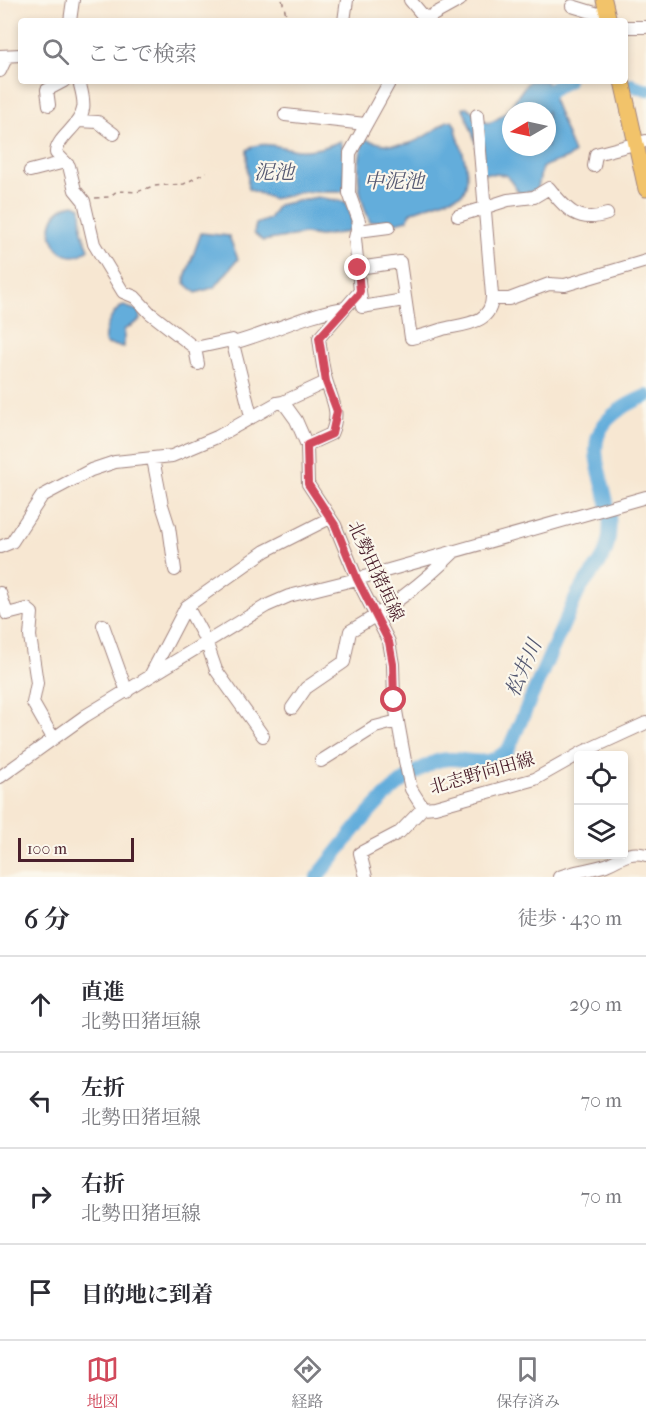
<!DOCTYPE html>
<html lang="ja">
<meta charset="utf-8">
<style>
:root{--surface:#fff;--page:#f2f2f3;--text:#2b2b33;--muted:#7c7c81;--line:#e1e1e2;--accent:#d1495b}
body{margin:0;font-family:"IM FELL French Canon","Noto Serif JP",serif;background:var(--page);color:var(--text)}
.controls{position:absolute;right:18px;bottom:18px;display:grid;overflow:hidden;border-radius:6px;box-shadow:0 3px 9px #0003}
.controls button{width:54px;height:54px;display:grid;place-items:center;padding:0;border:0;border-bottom:2px solid var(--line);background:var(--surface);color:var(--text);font:30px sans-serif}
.compass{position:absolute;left:502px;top:102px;width:54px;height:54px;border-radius:50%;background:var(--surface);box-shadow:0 3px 9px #0003;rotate:261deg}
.scale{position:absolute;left:18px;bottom:15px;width:116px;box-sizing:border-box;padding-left:6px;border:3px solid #4a1f2b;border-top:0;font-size:16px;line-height:21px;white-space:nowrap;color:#4a1f2b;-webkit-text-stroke:4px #fbf7ec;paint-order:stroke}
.stop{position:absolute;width:18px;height:18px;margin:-14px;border:4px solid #d1495b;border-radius:50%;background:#fff}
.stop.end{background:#d1495b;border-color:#fff;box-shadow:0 2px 6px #0008}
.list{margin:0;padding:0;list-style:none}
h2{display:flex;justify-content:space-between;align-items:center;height:78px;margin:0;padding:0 24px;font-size:26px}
h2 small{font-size:20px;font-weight:400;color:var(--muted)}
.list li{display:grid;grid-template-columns:39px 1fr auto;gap:18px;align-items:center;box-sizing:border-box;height:96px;padding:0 24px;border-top:2px solid var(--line)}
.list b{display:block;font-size:22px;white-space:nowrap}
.list p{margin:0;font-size:20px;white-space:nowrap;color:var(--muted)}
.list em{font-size:20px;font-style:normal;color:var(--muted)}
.icon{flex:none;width:33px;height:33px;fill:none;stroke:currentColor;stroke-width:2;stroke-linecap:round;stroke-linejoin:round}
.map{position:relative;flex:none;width:646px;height:877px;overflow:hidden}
.search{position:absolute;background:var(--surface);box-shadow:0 3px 9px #0003;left:18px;right:18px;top:18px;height:66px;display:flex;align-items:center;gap:15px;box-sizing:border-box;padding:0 21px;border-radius:6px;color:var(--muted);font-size:22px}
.sheet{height:462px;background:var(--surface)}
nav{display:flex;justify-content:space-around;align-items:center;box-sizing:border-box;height:84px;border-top:2px solid var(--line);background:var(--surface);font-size:16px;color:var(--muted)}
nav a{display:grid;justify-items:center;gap:3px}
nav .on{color:var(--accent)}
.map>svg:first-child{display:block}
</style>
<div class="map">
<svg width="646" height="877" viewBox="0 0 646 877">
<rect width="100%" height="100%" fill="#fbf7ec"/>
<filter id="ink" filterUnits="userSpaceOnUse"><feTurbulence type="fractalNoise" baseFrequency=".0167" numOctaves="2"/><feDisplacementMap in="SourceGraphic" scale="12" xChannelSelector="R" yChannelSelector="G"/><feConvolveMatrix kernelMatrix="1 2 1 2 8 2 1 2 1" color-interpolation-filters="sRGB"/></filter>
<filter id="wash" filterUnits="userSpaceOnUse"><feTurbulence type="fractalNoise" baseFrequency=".008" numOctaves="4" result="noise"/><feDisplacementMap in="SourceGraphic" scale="24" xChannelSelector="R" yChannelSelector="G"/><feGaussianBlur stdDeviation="1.35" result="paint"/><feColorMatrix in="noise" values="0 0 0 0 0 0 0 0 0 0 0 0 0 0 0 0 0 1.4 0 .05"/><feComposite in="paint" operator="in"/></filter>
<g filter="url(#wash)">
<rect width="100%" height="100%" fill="#f7e7d2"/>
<!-- water -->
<path fill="#63addb" stroke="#566683" stroke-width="1.5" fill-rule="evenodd" d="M 529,81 L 546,81 L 574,153 C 565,163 552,160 542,168 C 536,188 545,189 520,194 L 506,175 L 482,173 L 475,140 L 463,108 L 467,107 L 487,123 C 506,120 516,96 529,81 ZM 511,111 L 547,111 L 547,147 L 511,147 Z
M 447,121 L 452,121 L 455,125 C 459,145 475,176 462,194 L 416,210 L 409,214 L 408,220 L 392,224 L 389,220 L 370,222 C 357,193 355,169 364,139 C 405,152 415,144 447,121 Z
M 341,141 L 345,157 L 345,190 L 341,192 L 301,192 L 273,199 L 248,189 L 247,150 C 263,138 282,149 299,150 C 314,151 327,147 341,141 Z
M 317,197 L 346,202 L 352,220 L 348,232 L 320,236 L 304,234 L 263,241 L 254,233 L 256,224 L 269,219 L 278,205 Z
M 74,204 L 81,207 L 82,232 L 89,249 C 56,277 31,212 74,204 Z
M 201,233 L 229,236 L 238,259 L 215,287 L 196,293 L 185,283 L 185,278 Z
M 124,306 L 139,311 L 140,320 L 124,330 L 124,347 L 106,344 C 101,334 113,308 124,306 Z"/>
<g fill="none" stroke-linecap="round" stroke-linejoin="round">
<!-- river -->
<path stroke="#63addb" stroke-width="14" d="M 632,85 L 646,90
M 539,111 C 544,94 551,88 567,81
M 317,877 C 351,836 382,787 432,763 C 460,750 484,776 509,748 C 532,696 554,644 578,593 C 586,578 603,564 607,547 C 624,482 551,435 646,396"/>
</g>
</g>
<g filter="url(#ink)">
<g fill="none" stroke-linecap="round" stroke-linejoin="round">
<defs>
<path id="minor" d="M 410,0 L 425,18
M 572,6 L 608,17
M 70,21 L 73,0
M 344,21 L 347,0
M 422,21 L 460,0
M 625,27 L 646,27
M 0,56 L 21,55
M 0,71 L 7,56
M 79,81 C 81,89 85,101 83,109 C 80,127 56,138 56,153 L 69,166 L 75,190 L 84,201 L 94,244 L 123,292 L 135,297 L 150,313 L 195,348 L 232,340 L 251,416
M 49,105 L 47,90 L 64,81
M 285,115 L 365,124
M 78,121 L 98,122 L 114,134
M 594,166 L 596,154 L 646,141
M 30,171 L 65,162
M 458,216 L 508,200 L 534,197 L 549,188 C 566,209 578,224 607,214
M 358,231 L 389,227
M 358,268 L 400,262 L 411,338 C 422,336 433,332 443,329 C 465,324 493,324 492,295 L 477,115
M 360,291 L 362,307 L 404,300
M 492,299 L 509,299 L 549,284 L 565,285 L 646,261
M 233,343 C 271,333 305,314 345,308
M 195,348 L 198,364
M 283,402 L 326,382
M 153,459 L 162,505 L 169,527 L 175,570
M 0,547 L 12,542 L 42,496 L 91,470 L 115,462 L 172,456 L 217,437 L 277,403 L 283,402 L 296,420 L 307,445
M 0,593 L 7,614 L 27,609 L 32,613 L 30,636 L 37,683 L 33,703 L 53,738
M 187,606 L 206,641 L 216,670 L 263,736
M 103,625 L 127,692
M 150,676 L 186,607 L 265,551 L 330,518
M 292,708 L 306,688 L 344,662 L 350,631 C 389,609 423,583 454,552
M 321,761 L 375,727 L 398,721
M 0,777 L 85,716 L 266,606 L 289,596 L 357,579 L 646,497
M 423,808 L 435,807 L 535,779 L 583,752 L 646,723
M 366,877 L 360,853 L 400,832 L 423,808 L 411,789 L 405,761 L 394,700 L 393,664 L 389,642 L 357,579 L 335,525 L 308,484 L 307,445 L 331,434 C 341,411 332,401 326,380 C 322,366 321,352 319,338 L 360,291 L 355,238 L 359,221 L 349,193 L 350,153 L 390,81
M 559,877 C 574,871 591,870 606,865 C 621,859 628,850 646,855"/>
<path id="major" d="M 604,0 L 609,21
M 622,81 L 646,189"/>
</defs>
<!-- minor casing -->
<use href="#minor" stroke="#a0837e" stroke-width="14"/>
<!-- major casing -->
<use href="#major" stroke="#a0837e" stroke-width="17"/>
<!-- path -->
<path stroke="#a0837e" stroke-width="1.5" stroke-dasharray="4.5 4.5" stroke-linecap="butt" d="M 282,0 L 288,21
M 95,198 L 109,197 L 117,191 L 137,192 L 153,186 L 184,184 L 206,172"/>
<!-- minor -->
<use href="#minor" stroke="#fff" stroke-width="12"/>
<!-- major -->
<use href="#major" stroke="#f2c36a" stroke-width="15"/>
</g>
</g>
<g fill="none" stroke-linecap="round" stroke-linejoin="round" filter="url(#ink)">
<!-- route -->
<path stroke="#d1495b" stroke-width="8" d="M 358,268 L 360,291 L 358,295 L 319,338 L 326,382 L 337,411 L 332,434 L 307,445 L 308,484 L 335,525 L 357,579 L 389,642 L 393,664 L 394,700"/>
</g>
<g text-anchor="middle" stroke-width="4.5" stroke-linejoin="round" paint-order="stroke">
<!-- street labels -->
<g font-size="18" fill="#4a1f2b" stroke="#fbf7ec">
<text transform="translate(376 571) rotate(65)" y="6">北勢田猪垣線</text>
<text transform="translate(482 773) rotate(-16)" y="6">北志野向田線</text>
</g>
<!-- water labels -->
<g font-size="20" font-style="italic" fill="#545871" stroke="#fbf7ec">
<text x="274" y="179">泥池</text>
<text x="394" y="188">中泥池</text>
<text transform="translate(523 668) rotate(-66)" y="7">松井川</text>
</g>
</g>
</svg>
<div class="controls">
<button><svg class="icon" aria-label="locate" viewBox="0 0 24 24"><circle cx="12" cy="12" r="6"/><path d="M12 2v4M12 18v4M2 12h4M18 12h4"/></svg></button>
<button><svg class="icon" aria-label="layers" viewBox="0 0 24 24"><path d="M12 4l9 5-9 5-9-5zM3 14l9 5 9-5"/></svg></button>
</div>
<svg class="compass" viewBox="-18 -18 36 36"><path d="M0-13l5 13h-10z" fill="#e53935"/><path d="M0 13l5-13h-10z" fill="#7c7c81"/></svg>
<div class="scale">100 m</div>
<div class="stop" style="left:394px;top:700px"></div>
<div class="stop end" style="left:358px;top:268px"></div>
<div class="search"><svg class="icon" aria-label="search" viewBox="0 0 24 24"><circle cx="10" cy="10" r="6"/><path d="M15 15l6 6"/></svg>ここで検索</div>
</div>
<section class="sheet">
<h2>6 分<small>徒歩 · 430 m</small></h2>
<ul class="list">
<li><svg class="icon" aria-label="ahead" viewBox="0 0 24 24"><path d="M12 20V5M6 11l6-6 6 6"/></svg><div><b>直進</b><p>北勢田猪垣線</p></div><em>290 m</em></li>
<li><svg class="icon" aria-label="left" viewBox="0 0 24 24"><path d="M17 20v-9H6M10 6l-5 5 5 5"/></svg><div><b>左折</b><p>北勢田猪垣線</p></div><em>70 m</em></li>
<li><svg class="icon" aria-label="right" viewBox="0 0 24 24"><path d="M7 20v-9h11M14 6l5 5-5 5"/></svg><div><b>右折</b><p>北勢田猪垣線</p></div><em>70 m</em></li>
<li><svg class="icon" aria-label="arrive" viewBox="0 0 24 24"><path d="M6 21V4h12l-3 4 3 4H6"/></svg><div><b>目的地に到着</b></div></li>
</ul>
</section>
<nav>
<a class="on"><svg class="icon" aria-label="map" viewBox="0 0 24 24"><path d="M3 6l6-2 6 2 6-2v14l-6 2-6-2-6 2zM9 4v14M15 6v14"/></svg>地図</a>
<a><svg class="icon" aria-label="directions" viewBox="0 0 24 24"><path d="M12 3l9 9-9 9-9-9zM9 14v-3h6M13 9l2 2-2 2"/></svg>経路</a>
<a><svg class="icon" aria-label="saved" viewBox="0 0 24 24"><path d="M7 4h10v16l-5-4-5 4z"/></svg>保存済み</a>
</nav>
